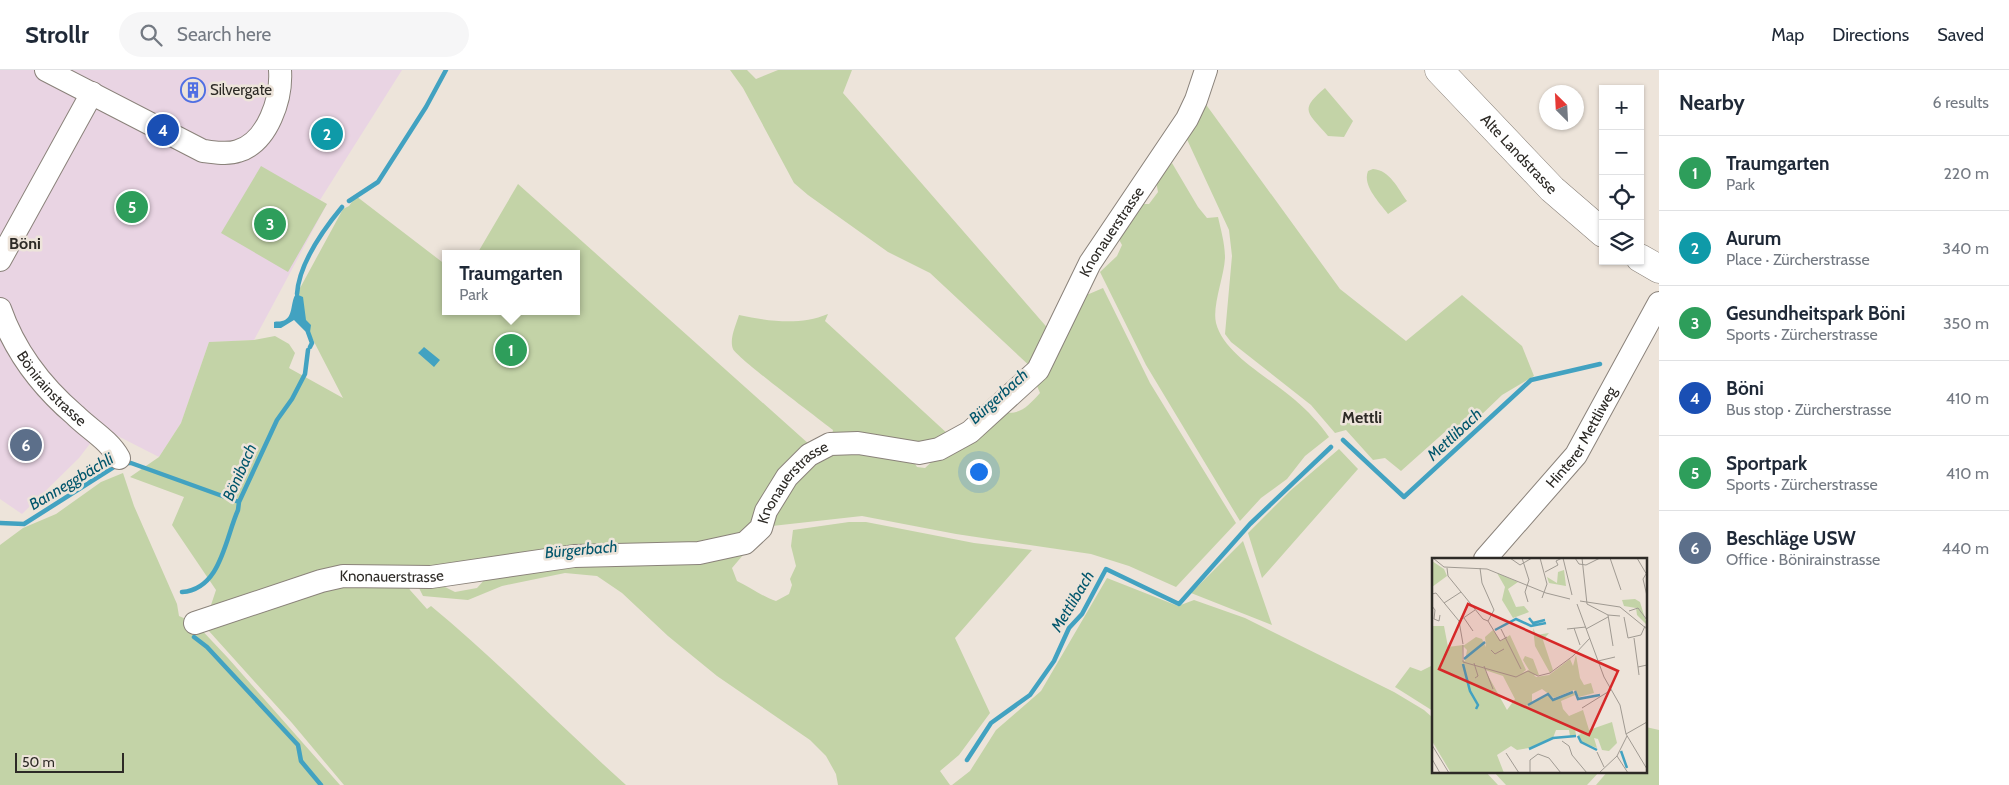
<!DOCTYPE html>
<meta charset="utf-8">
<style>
:root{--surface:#fff;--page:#f6f6f7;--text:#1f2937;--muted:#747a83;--line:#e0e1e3;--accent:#7c3aed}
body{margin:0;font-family:Cabin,sans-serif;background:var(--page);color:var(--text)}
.controls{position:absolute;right:15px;top:15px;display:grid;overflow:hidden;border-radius:0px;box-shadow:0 1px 4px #0004}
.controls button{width:45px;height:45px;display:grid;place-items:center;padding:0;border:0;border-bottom:1px solid var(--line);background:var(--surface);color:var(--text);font:25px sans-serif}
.compass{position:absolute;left:1539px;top:15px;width:45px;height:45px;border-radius:50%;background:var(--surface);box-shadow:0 1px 4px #0004;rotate:336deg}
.scale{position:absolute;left:15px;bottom:12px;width:109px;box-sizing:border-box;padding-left:5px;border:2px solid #2d2a26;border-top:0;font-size:14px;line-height:18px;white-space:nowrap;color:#2d2a26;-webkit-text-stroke:4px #ede4da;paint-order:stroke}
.you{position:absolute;left:978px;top:401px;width:18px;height:18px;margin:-12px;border:4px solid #fff;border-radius:50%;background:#1a73e8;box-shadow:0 0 0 8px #1a73e833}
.badge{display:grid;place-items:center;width:32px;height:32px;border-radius:50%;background:var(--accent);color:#fff;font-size:16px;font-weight:700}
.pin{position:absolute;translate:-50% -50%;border:2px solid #fff;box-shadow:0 1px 5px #0006}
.popup{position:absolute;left:442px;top:180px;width:138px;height:65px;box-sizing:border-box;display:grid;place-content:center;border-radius:0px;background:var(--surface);filter:drop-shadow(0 1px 4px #0005);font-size:16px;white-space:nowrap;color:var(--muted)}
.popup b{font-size:19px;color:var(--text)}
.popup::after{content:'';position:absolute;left:50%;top:100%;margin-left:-10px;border:10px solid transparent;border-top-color:var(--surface)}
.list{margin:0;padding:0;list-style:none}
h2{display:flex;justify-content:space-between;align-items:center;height:65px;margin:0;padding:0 20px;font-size:21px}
h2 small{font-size:16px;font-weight:400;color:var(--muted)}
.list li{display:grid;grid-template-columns:32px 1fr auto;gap:15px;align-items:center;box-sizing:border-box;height:75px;padding:0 20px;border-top:1px solid var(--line)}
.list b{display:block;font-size:19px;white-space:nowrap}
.list p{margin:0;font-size:16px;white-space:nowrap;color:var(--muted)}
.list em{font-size:16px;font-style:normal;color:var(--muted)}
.icon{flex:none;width:28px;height:28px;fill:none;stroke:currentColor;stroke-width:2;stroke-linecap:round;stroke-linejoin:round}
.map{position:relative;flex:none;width:1659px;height:715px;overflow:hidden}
header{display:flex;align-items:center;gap:30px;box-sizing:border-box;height:70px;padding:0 25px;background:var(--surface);border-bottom:1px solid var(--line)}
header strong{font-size:24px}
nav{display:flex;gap:28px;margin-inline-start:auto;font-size:18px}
.search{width:350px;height:45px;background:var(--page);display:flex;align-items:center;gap:12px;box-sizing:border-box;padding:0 18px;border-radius:28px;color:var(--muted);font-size:19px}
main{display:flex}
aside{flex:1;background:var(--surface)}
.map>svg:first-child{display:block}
</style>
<header>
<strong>Strollr</strong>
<div class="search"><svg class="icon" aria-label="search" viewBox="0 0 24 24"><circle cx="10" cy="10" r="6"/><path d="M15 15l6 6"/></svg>Search here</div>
<nav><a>Map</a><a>Directions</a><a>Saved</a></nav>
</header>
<main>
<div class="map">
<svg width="1659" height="715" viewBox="0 0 1659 715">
<rect width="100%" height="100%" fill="#ede4da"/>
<!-- commercial -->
<path fill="#e9d4e3" d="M 0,0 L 402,0 L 320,130 L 327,134 L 254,270 L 209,272 L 181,353 L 159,387 L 102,358 L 79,388 L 22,444 L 0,429 Z"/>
<!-- green -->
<path fill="#c3d3a7" d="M 730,0 L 747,0 L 756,9 L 778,0 L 852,0 L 843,23 L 1051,262 L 1033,299 L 930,203 L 888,182 L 808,125 L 794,113 L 743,18 Z
M 1325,18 L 1353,51 L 1344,67 L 1328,66 C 1308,42 1298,41 1325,18 Z
M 1202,29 L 1340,219 L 1406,271 L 1462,225 L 1522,276 L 1534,306 L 1502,325 L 1455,370 L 1447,360 L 1401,401 L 1385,388 L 1373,390 L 1346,360 L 1335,363 L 1311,335 L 1231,272 L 1225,264 L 1232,186 L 1229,160 L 1184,63 Z
M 1172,93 L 1198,137 L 1207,148 L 1218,147 C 1221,160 1225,174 1225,188 C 1224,207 1212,236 1216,253 C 1224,285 1272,309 1295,330 C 1308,341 1319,353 1329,367 L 1305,386 L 1287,409 L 1261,428 L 1240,451 L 1146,295 L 1100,202 L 1117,186 L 1122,175 L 1117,166 L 1137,134 L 1149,134 L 1158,122 L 1156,111 Z
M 261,96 L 327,134 L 288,202 L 221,163 Z
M 1373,99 C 1390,100 1398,119 1407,131 L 1388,144 C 1380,133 1362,116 1368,101 Z
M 518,114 L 810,375 L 758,456 L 740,470 L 405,508 L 410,520 L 427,539 L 431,536 C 499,592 560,656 626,715 L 344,715 L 292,653 L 208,560 L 209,541 L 216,520 L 172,455 L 184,427 L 130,407 L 159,387 L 181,353 L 209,272 L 254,270 L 275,266 L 289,274 L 295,283 L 289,298 L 343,328 L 293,231 L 343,139 L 349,136 L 356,126 L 446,195 L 446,241 L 576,241 L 576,184 L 477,184 Z
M 1103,218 L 1150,313 L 1236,453 L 1176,517 L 1129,496 L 1091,484 L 956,464 L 862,446 L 772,456 L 783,419 L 835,379 L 912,389 L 917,397 L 925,398 L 938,386 L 1003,342 C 1020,346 1029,335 1040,323 L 1035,311 L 1080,224 L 1089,224 Z
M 828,244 L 825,251 L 949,365 L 929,375 L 830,372 L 833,360 C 819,349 736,287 733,279 C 729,269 736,255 739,245 C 769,251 799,256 828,244 Z
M 1339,379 L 1358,399 L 1262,508 L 1248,463 L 1290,421 Z
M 123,403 L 134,436 L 177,534 L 179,546 L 195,553 L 228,588 L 340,715 L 0,715 L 0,475 L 23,458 L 56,444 L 101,412 Z
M 849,452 L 866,452 L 974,473 L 1032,480 L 955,568 L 990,643 L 959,685 L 940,701 L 950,715 L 838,715 L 836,704 L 826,686 L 810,670 L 717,606 L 668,566 L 622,523 L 597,506 L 565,503 L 502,516 L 468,530 L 423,526 L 418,516 L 439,514 L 455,522 L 477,518 L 486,508 L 546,496 L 749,478 L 732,498 L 737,511 C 750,517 763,527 776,531 L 789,524 L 792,515 L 790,509 L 796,496 L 791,476 L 793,460 Z
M 1243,471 L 1272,555 L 1191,523 Z
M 1107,508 L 1178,536 L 1194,530 L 1245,548 L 1394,622 L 1424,640 L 1433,648 L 1433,701 L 1485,701 L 1498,715 L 952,715 L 970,701 L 996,660 L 1041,621 Z
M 1433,595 L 1433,641 L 1395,617 L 1410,597 L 1421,601 Z
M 1646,657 L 1659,660 L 1659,715 L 1596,715 L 1608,701 L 1645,701 Z
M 1493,701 L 1600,701 L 1587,715 L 1506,715 Z"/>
<!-- water -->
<path fill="#42a2c1" d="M 296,224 L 303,227 L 306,250 L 311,255 L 310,262 L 306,262 L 294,250 L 281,258 L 274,258 L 274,252 C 277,251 279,252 282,251 C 294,249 290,231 296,224 Z
M 424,277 L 440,290 L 434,297 L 418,283 Z"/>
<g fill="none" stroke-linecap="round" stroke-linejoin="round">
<!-- stream -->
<path stroke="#42a2c1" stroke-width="4.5" d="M 349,131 L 378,112 L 426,37 L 446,0
M 297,224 C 299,194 323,160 342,137
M 308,262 L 312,273 L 310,277
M 1343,370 L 1404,427 L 1531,310 L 1600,294
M 124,393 L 131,393 L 239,432
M 0,453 L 24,454 L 117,395
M 182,522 C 221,519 225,469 238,440 L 239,432 L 277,350 L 292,329 L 305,304 L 308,280
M 194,567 L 207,577 L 298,675 L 301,691 L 321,715
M 967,690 L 991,653 L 1030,625 L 1054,591 L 1069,558 L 1082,544 L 1106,499 L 1179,534 L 1250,454 L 1331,377"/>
<defs>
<g id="minor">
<path d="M 46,0 L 203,81 C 214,82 227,85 238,81 C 268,72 282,28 280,0"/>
<path d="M 0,190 L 92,23"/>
<path id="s1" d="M 0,239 C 15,282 40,315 75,345 C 89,359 109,370 119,388"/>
<path id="s2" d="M 1485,489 L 1576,385 L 1659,233"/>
<path id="s3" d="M 195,553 L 321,511 L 343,506 L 431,507 L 574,486 L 699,483 L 745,473 L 761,458 L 766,441 L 787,407 L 809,385 L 830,374 L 858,373 L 919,383 L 939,379 L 970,362 L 1038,300 L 1090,193 L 1187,49 L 1196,30 L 1206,0"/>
</g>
<g id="major">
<path id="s4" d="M 1439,0 L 1552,119 L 1603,163"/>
<path d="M 1640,188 L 1659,199"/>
</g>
</defs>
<!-- minor casing -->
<use href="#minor" stroke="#8a827a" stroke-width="24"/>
<!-- major casing -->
<use href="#major" stroke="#8a827a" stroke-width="29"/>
<!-- minor -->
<use href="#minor" stroke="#fff" stroke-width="22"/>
<!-- major -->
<use href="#major" stroke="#fff" stroke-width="28"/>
</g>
<!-- icons -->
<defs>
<symbol id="building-ring" viewBox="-11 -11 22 22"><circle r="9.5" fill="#ede4da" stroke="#4f6fe3" stroke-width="1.5"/><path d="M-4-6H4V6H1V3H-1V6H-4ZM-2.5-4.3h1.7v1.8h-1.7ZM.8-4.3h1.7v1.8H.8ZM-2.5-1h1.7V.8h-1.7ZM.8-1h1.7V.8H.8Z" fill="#4f6fe3"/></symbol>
</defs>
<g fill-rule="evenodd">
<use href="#building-ring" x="179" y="6" width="28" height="28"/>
</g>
<g text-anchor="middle" stroke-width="5" stroke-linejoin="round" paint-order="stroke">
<!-- poi labels -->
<g font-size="15" fill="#2d2a26" stroke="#ede4da" text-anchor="start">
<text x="210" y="25">Silvergate</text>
</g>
<!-- street labels -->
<g font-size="15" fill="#2d2a26" stroke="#ede4da">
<text dy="5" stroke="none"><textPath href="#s4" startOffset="116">Alte Landstrasse</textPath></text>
<text dy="5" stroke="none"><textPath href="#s3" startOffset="1089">Knonauerstrasse</textPath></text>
<text dy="5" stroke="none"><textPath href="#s1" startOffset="96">Bönirainstrasse</textPath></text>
<text dy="5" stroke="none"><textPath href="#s2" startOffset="156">Hinterer Mettliweg</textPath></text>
<text dy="5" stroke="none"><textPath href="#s3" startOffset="639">Knonauerstrasse</textPath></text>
<text dy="5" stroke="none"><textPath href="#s3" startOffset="204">Knonauerstrasse</textPath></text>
</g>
<!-- neighbourhood labels -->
<g font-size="16" font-weight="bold" fill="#2d2a26" stroke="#ede4da">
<text x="25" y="179">Böni</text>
<text x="1362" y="353">Mettli</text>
</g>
<!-- water labels -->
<g font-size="16" font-style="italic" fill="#02566c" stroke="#ede4da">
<text transform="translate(998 326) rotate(-42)" y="6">Bürgerbach</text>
<text transform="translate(1454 364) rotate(-43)" y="6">Mettlibach</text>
<text transform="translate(239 402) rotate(-66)" y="6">Bönibach</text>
<text transform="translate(71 411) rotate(-31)" y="6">Banneggbächli</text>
<text transform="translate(581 479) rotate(-5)" y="6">Bürgerbach</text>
<text transform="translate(1072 531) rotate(-59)" y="6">Mettlibach</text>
</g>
</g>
<!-- overview -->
<g transform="translate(1432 488)">
<rect width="215" height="215" fill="#ede4da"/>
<path d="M 0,3 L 12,11 L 15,18 L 0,29 ZM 132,12 L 134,28 L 117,25 L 115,19 L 125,25 L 126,14 ZM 65,15 L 86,24 L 76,31 L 84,49 L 92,48 L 97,54 L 81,60 L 70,42 L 73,29 ZM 203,41 L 208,44 L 215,67 L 205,57 L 204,50 L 192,48 L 190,42 ZM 0,68 L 12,68 L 16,89 L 31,87 L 30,102 L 33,103 L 35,92 L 31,88 L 44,79 L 50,81 L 54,89 L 53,79 L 61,72 L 69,83 L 78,77 L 94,112 L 90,115 L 97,112 L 91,102 L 93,98 L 101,101 L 107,117 L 102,117 L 104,119 L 117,117 L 138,101 L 141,108 L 144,97 L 148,120 L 152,127 L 159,125 L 162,135 L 147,139 L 142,132 L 122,140 L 110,131 L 100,136 L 100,144 L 93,149 L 116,136 L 123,142 L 142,134 L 143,137 L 129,143 L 131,151 L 137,158 L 151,152 L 157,172 L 180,164 L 185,185 L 177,193 L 170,192 L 166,181 L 162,180 L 165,190 L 149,184 L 146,177 L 149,176 L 143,171 L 144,177 L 138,178 L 137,172 L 124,172 L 121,180 L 97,190 L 85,192 L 79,188 L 65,197 L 72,215 L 19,215 L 0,183 ZM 53,112 L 71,118 L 83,141 L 75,152 ZM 101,70 L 104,77 L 117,75 L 111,82 L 121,112 L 118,115 L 103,88 Z" fill="#c3d3a7" fill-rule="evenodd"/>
<path fill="none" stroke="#42a2c1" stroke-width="2.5" d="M 97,60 L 101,65 L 113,62M 63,72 L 84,61 L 99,68 L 114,65M 32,101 L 53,84M 31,106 L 38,133 L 46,147 L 44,151M 143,133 L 146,141 L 168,137M 96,147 L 116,136 L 121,142 L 141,134M 146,178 L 149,184 L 165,192M 97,191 L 121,180 L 144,178M 189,193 L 195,210"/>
<path fill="none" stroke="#a09a92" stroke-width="1" d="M 1,0 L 12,9 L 55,11 L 114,35 L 138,41M 78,0 L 88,7 L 100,0M 90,0 L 97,22 L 93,34 L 96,44M 108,0 L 115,26 L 110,40M 131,0 L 140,37M 143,0 L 147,6 L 154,7 L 168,0M 150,0 L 155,46 L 176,57 L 188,58M 178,0 L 189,32M 205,0 L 215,17M 15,10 L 16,18 L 51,61 L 56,63 L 62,52 L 50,25 L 48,10M 113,14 L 126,7 L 124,3 L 130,0M 214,16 L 211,21 L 215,38M 0,36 L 4,35 L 27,63M 148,43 L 188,49 L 215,71M 12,45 L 29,34M 145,46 L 172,119 L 188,147 L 194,176 L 215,211M 0,48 L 3,52 L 2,61 L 7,63 L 8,57M 197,53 L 206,50 L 215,62M 176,57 L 181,88M 192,59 L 196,80 L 209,77 L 213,68M 32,60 L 41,73M 27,63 L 31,86M 27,63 L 43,52M 56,63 L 68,83 L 75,79M 142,70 L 148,87M 69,71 L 89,111M 135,71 L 154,69M 154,71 L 176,59M 202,80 L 206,109M 31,87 L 31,104 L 84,119 L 96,113 L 106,118 L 118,115 L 141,98 L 158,80M 59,92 L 63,96 L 72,91M 166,103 L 183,99M 42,105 L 46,118 L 43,120M 52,108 L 61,131M 207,117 L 206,109 L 215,107M 150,150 L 179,132M 194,176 L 215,164M 130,183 L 137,188 L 140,197 L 155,215M 0,187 L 17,215M 165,194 L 172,209M 74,195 L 87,215M 185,198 L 196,215M 0,201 L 8,215M 98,215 L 98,202 L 106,196 L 117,200 L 129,215M 167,215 L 185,198 L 195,178"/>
<path fill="#d62828" fill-opacity="0.15" stroke="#d62828" stroke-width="2.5" d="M 36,46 L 186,113 L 157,177 L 7,111 Z"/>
<rect width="215" height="215" fill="none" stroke="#2d2a26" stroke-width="2.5"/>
</g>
</svg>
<div class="controls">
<button>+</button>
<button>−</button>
<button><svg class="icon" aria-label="locate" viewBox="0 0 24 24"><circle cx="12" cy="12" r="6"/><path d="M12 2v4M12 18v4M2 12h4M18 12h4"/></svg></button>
<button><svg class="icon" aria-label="layers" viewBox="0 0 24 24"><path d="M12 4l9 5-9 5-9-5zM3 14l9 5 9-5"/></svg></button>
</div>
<svg class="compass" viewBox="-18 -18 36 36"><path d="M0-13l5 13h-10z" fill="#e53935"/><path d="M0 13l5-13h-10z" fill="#747a83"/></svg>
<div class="scale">50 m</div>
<div class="you"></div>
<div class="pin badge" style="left:511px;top:280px;background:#2e9e5b">1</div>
<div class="popup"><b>Traumgarten</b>Park</div>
<div class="pin badge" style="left:327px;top:64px;background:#0f9aa8">2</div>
<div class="pin badge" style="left:270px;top:154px;background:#2e9e5b">3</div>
<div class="pin badge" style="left:163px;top:60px;background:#1a4fb4">4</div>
<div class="pin badge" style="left:132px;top:137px;background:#2e9e5b">5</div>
<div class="pin badge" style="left:26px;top:375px;background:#5c6f8a">6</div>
</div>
<aside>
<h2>Nearby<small>6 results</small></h2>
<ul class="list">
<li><span class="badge" style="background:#2e9e5b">1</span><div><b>Traumgarten</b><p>Park</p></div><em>220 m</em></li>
<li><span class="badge" style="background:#0f9aa8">2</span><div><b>Aurum</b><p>Place · Zürcherstrasse</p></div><em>340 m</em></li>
<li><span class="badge" style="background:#2e9e5b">3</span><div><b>Gesundheitspark Böni</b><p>Sports · Zürcherstrasse</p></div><em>350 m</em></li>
<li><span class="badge" style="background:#1a4fb4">4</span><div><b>Böni</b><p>Bus stop · Zürcherstrasse</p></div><em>410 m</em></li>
<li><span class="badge" style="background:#2e9e5b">5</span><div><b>Sportpark</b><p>Sports · Zürcherstrasse</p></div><em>410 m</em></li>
<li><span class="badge" style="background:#5c6f8a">6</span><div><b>Beschläge USW</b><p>Office · Bönirainstrasse</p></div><em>440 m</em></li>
</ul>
</aside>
</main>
